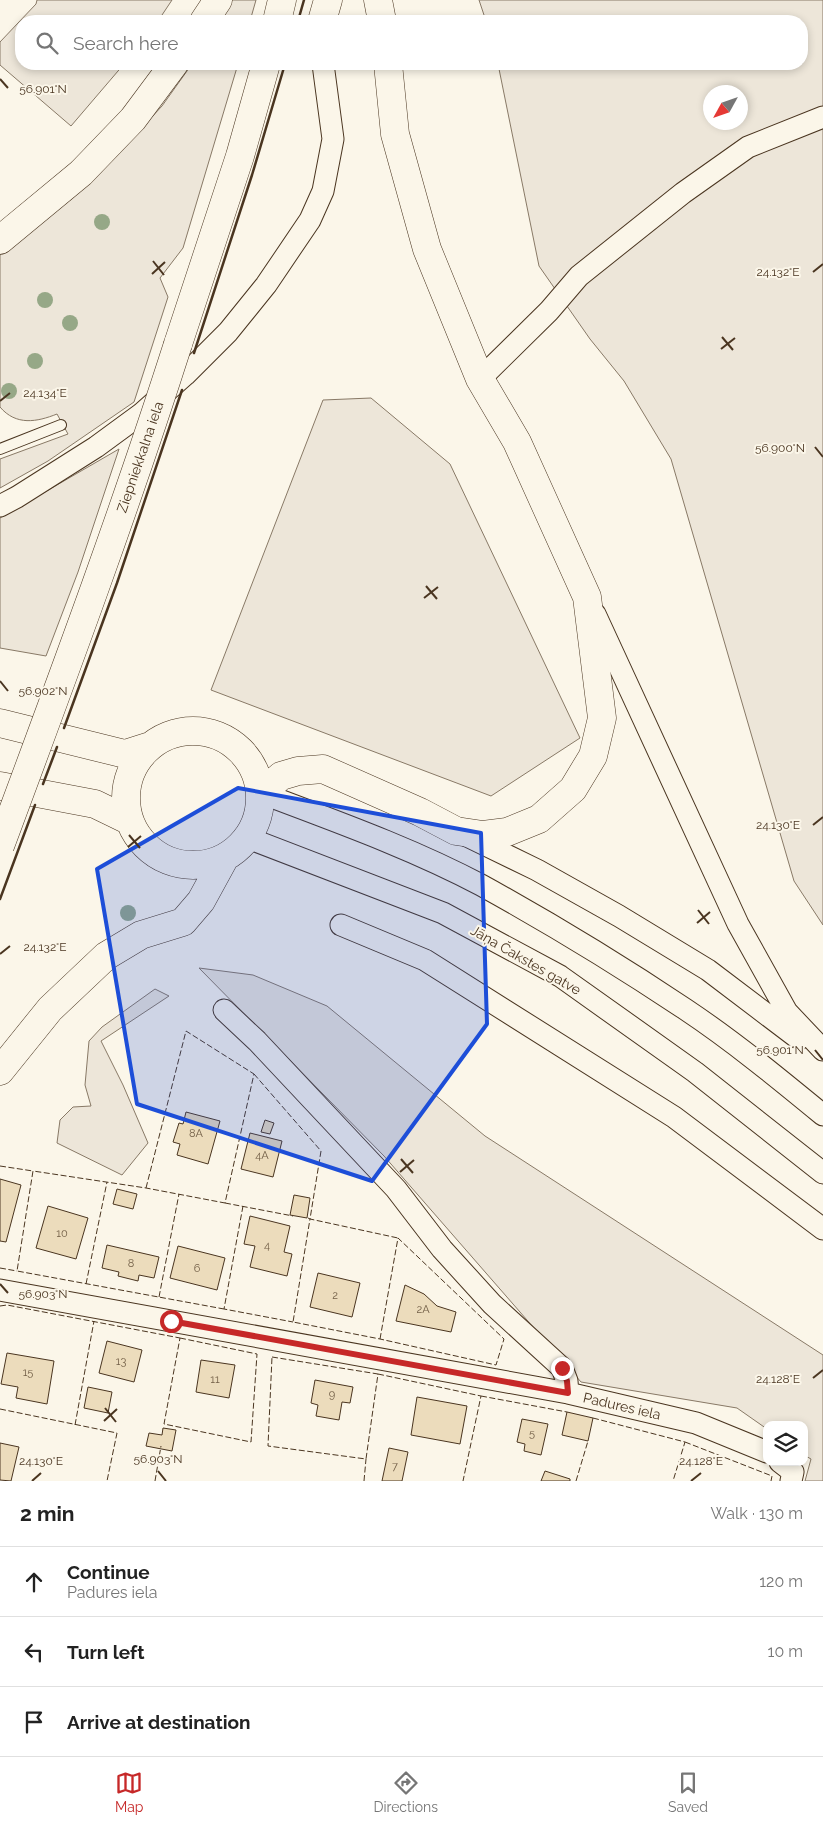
<!DOCTYPE html>
<meta charset="utf-8">
<style>
:root{--surface:#fff;--page:#f2f2f2;--text:#222;--muted:#767676;--line:#e0e0e0;--accent:#c62828}
body{margin:0;font-family:Raleway,sans-serif;background:var(--page);color:var(--text)}
.controls{position:absolute;right:15px;bottom:15px;display:grid;overflow:hidden;border-radius:10px;box-shadow:0 2px 8px #0003}
.controls button{width:45px;height:45px;display:grid;place-items:center;padding:0;border:0;border-bottom:1px solid var(--line);background:var(--surface);color:var(--text);font:25px sans-serif}
.compass{position:absolute;left:703px;top:85px;width:45px;height:45px;border-radius:50%;background:var(--surface);box-shadow:0 2px 8px #0003;rotate:230deg}
.stop{position:absolute;width:15px;height:15px;margin:-11px;border:4px solid #c62828;border-radius:50%;background:#fff}
.stop.end{background:#c62828;border-color:#fff;box-shadow:0 1px 5px #0008}
.list{margin:0;padding:0;list-style:none}
h2{display:flex;justify-content:space-between;align-items:center;height:65px;margin:0;padding:0 20px;font-size:21px}
h2 small{font-size:16px;font-weight:400;color:var(--muted)}
.list li{display:grid;grid-template-columns:32px 1fr auto;gap:15px;align-items:center;box-sizing:border-box;height:70px;padding:0 20px;border-top:1px solid var(--line)}
.list b{display:block;font-size:19px;white-space:nowrap}
.list p{margin:0;font-size:16px;white-space:nowrap;color:var(--muted)}
.list em{font-size:16px;font-style:normal;color:var(--muted)}
.icon{flex:none;width:28px;height:28px;fill:none;stroke:currentColor;stroke-width:2;stroke-linecap:round;stroke-linejoin:round}
.map{position:relative;flex:none;width:823px;height:1481px;overflow:hidden}
.search{position:absolute;background:var(--surface);box-shadow:0 2px 8px #0003;left:15px;right:15px;top:15px;height:55px;display:flex;align-items:center;gap:12px;box-sizing:border-box;padding:0 18px;border-radius:20px;color:var(--muted);font-size:19px}
.sheet{height:275px;background:var(--surface)}
nav{display:flex;justify-content:space-around;align-items:center;box-sizing:border-box;height:70px;border-top:1px solid var(--line);background:var(--surface);font-size:14px;color:var(--muted)}
nav a{display:grid;justify-items:center;gap:2px}
nav .on{color:var(--accent)}
.map>svg:first-child{display:block}
</style>
<div class="map">
<svg width="823" height="1481" viewBox="0 0 823 1481">
<rect width="100%" height="100%" fill="#fbf6e9"/>
<!-- green -->
<path fill="#ede6d9" stroke="#887966" fill-rule="evenodd" d="M 37,0 L 172,0 L 158,21 L 21,21 L 21,64 L 124,64 L 71,126 L 0,65 L 0,42 L 36,4 Z
M 231,0 L 256,0 L 250,21 L 220,21 Z
M 479,0 L 823,0 L 823,925 L 794,881 L 671,459 L 624,381 L 590,339 L 539,266 L 498,64 L 802,64 L 802,21 L 486,21 ZM 710,92 L 740,92 L 740,122 L 710,122 Z
M 192,64 L 238,64 L 183,248 L 160,278 L 168,297 L 134,402 L 48,461 L 0,488 L 0,459 L 68,434 L 57,414 C 37,422 16,426 0,407 L 0,255 L 74,197 L 124,147 L 162,106 Z
M 371,398 L 450,464 L 580,738 L 491,796 L 211,690 L 323,400 Z
M 119,449 L 78,572 L 46,656 L 0,648 L 0,518 Z
M 199,968 L 253,975 L 327,1006 L 485,1136 L 823,1355 L 823,1481 L 805,1481 L 811,1459 L 804,1455 L 804,1425 L 767,1425 L 767,1429 L 737,1408 L 581,1382 L 384,1156 Z
M 155,989 L 169,996 L 101,1041 L 123,1085 L 148,1143 L 122,1175 L 57,1143 L 60,1120 L 73,1107 L 91,1106 L 85,1085 L 89,1041 L 102,1027 Z"/>
<!-- building -->
<path fill="#ecdcbc" stroke="#4a3520" d="M 186,1112 L 220,1121 L 208,1164 L 177,1155 L 180,1144 L 173,1142 L 179,1123 L 183,1124 Z
M 265,1120 L 274,1123 L 270,1134 L 261,1132 Z
M 250,1133 L 282,1141 L 273,1177 L 241,1169 Z
M 0,1179 L 21,1185 L 6,1242 L 0,1241 Z
M 117,1189 L 137,1194 L 133,1209 L 113,1204 Z
M 294,1195 L 310,1198 L 307,1218 L 290,1215 Z
M 48,1206 L 88,1218 L 76,1259 L 36,1248 Z
M 250,1216 L 290,1226 L 284,1252 L 292,1254 L 287,1276 L 250,1267 L 255,1246 L 244,1244 Z
M 107,1245 L 159,1257 L 154,1278 L 139,1275 L 138,1281 L 118,1276 L 119,1272 L 102,1268 Z
M 178,1246 L 225,1258 L 217,1290 L 170,1278 Z
M 318,1273 L 360,1283 L 352,1317 L 310,1307 Z
M 405,1285 L 424,1294 L 437,1306 L 456,1312 L 451,1332 L 396,1321 Z
M 107,1341 L 142,1350 L 134,1382 L 99,1373 Z
M 7,1353 L 54,1361 L 47,1404 L 16,1398 L 18,1387 L 1,1384 Z
M 201,1360 L 235,1365 L 229,1398 L 196,1392 Z
M 315,1380 L 353,1387 L 350,1403 L 342,1402 L 339,1420 L 316,1416 L 318,1405 L 311,1403 Z
M 88,1387 L 112,1392 L 108,1413 L 84,1408 Z
M 417,1397 L 467,1406 L 460,1444 L 411,1435 Z
M 567,1412 L 593,1418 L 588,1441 L 562,1435 Z
M 522,1419 L 548,1424 L 541,1455 L 524,1451 L 525,1444 L 517,1442 Z
M 163,1428 L 176,1430 L 172,1451 L 146,1446 L 149,1433 L 162,1435 Z
M 0,1443 L 19,1447 L 11,1481 L 0,1480 Z
M 389,1448 L 408,1452 L 402,1481 L 382,1481 Z
M 545,1471 L 570,1479 L 570,1481 L 541,1481 Z"/>
<g fill="none" stroke-linecap="round" stroke-linejoin="round">
<defs>
<path id="lane" d="M 0,449 L 61,425"/>
<path id="street" d="M 480,379 L 549,311 L 579,276 L 683,193 L 748,147 L 823,117
M 0,506 L 17,497 L 96,447 L 141,414 L 185,375 L 228,332 L 266,285 L 310,220 L 323,191 L 333,139 L 323,64
M 595,614 L 738,924 L 787,1012 L 823,1050
M 261,793 C 335,821 411,848 481,885 C 550,923 619,965 685,1009 C 733,1041 778,1078 823,1115
M 465,835 L 537,870 L 619,916 L 708,970 L 799,1039
M 248,838 L 443,913 L 560,976 L 695,1072 L 823,1173
M 341,925 L 425,960 L 674,1117 L 823,1229
M 224,1010 L 257,1041 L 396,1189 L 442,1249 L 492,1304 L 562,1368 L 567,1381 L 568,1393
M 0,1290 L 568,1393 L 696,1423 L 767,1452
M 780,1462 L 793,1472 L 791,1481"/>
<path id="highway" d="M 378,0 L 382,21
M 204,21 L 218,0
M 277,21 L 282,0
M 322,21 L 328,0
M 0,240 L 81,173 L 133,119 L 174,64
M 178,344 L 240,156 L 266,64
M 0,723 L 125,754 L 150,746
M126 798a67 67 0 1 1 134 0a67 67 0 1 1-134 0Z
M 0,786 L 95,804 L 130,821
M 261,793 L 281,776 L 298,771 L 323,769 L 420,812 L 456,831 L 483,835 L 507,832 L 539,819 L 573,789 L 593,756 L 602,718 L 587,597 L 517,442 L 480,379 L 427,249 L 395,134 L 388,64
M 0,1071 L 50,1009 L 106,956 L 141,935 L 183,922 L 201,901 L 224,859"/>
</defs>
<!-- lane casing -->
<use href="#lane" stroke="#4a3520" stroke-width="12"/>
<!-- street casing -->
<use href="#street" stroke="#4a3520" stroke-width="23"/>
<!-- highway casing -->
<use href="#highway" stroke="#4a3520" stroke-width="29"/>
<!-- lane -->
<use href="#lane" stroke="#fbf6e9" stroke-width="10"/>
<!-- street -->
<use href="#street" stroke="#fbf6e9" stroke-width="21"/>
<!-- highway -->
<use href="#highway" stroke="#fbf6e9" stroke-width="28"/>
<defs>
<path id="highway-bridge" d="M 0,846 C 62,679 124,513 178,344"/>
</defs>
<!-- highway-bridge casing -->
<use href="#highway-bridge" stroke="#4a3520" stroke-width="29" stroke-linecap="butt"/>
<!-- highway-bridge -->
<use href="#highway-bridge" stroke="#fbf6e9" stroke-width="28"/>
<!-- fence -->
<path stroke="#4a3520" stroke-width="1" stroke-dasharray="6 2.5" stroke-linecap="butt" d="M 254,1074 L 321,1151 L 310,1219 L 308,1218
M 0,1166 L 33,1171
M 146,1188 L 186,1031 L 254,1074 L 225,1203 L 146,1188 L 33,1171 L 17,1271 L 224,1309
M 225,1203 L 293,1216
M 243,1206 L 224,1309 L 293,1322
M 0,1268 L 17,1271
M 86,1284 L 107,1182
M 159,1297 L 179,1194
M 0,1306 L 7,1305 L 180,1338
M 180,1338 L 257,1354 L 251,1442 L 164,1424 Z
M 380,1339 L 398,1238 L 504,1339 L 496,1365 L 380,1339 L 293,1322 L 310,1219 L 398,1238
M 272,1357 L 378,1374 L 366,1459 L 268,1446 Z
M 378,1374 L 481,1396 L 463,1481
M 481,1396 L 567,1412
M 0,1409 L 117,1433 L 107,1481
M 593,1418 L 685,1442 L 673,1481
M 75,1425 L 94,1321
M 685,1442 L 772,1476 L 771,1481
M 155,1481 L 161,1446
M 364,1481 L 366,1459
M 576,1481 L 588,1441"/>
<!-- wall -->
<path stroke="#4a3520" stroke-width="2.5" d="M 298,21 L 304,0
M 194,353 L 252,175 L 285,64
M 64,728 L 117,583 L 182,390
M 43,784 L 57,747
M 0,899 L 35,805"/>
</g>
<!-- trees -->
<g fill="#96a887">
<circle cx="102" cy="222" r="8"/>
<circle cx="45" cy="300" r="8"/>
<circle cx="70" cy="323" r="8"/>
<circle cx="35" cy="361" r="8"/>
<circle cx="9" cy="391" r="8"/>
<circle cx="128" cy="913" r="8"/>
</g>
<g fill="none" stroke-linecap="round" stroke-linejoin="round">
<!-- route -->
<path stroke="#c62828" stroke-width="6" d="M 171,1321 L 568,1393 L 567,1381 L 562,1368"/>
</g>
<!-- marked area -->
<path fill="#1d4ed8" fill-opacity="0.2" stroke="#1d4ed8" stroke-width="4" stroke-linejoin="round" d="M 238,788 L 481,833 L 487,1024 L 372,1181 L 137,1104 L 97,869 Z"/>
<!-- ticks -->
<path fill="none" stroke="#4a3520" stroke-width="2" d="M 0,79 L 8,88M 153,261 L 164,275M 813,272 L 823,264M 152,274 L 165,262M 722,337 L 733,350M 721,349 L 735,338M 0,401 L 10,393M 815,447 L 823,457M 426,586 L 437,599M 424,598 L 438,587M 0,681 L 8,691M 813,825 L 823,817M 129,835 L 140,848M 128,847 L 141,836M 698,910 L 709,924M 697,923 L 710,912M 0,954 L 10,946M 815,1050 L 823,1060M 401,1159 L 413,1173M 400,1172 L 414,1160M 0,1284 L 8,1293M 813,1378 L 823,1370M 105,1408 L 116,1422M 104,1421 L 117,1409M 158,1471 L 166,1481M 32,1481 L 41,1473M 691,1481 L 701,1473"/>
<g text-anchor="middle" stroke-width="4" stroke-linejoin="round" paint-order="stroke">
<!-- number labels -->
<g font-size="11" fill="#725f47">
<text x="196" y="1137">8A</text>
<text x="262" y="1159">4A</text>
<text x="62" y="1237">10</text>
<text x="267" y="1249">4</text>
<text x="131" y="1267">8</text>
<text x="197" y="1272">6</text>
<text x="335" y="1299">2</text>
<text x="423" y="1313">2A</text>
<text x="121" y="1365">13</text>
<text x="28" y="1376">15</text>
<text x="215" y="1383">11</text>
<text x="332" y="1398">9</text>
<text x="532" y="1437">5</text>
<text x="395" y="1470">7</text>
</g>
<!-- street labels -->
<g font-size="14" fill="#4a3520" stroke="#fbf6e9">
<text transform="translate(140 457) rotate(-71)" y="5">Ziepniekkalna iela</text>
<text transform="translate(526 960) rotate(30)" y="5">Jāņa Čakstes gatve</text>
<text transform="translate(622 1406) rotate(13)" y="5">Padures iela</text>
</g>
</g>
<g font-size="12" text-anchor="middle" fill="#4a3520" stroke="#fbf6e9" stroke-width="4" stroke-linejoin="round" paint-order="stroke">
<text x="43" y="93">56.901°N</text>
<text x="778" y="276">24.132°E</text>
<text x="45" y="397">24.134°E</text>
<text x="780" y="452">56.900°N</text>
<text x="43" y="695">56.902°N</text>
<text x="778" y="829">24.130°E</text>
<text x="45" y="951">24.132°E</text>
<text x="780" y="1054">56.901°N</text>
<text x="43" y="1298">56.903°N</text>
<text x="778" y="1383">24.128°E</text>
<text x="158" y="1463">56.903°N</text>
<text x="41" y="1465">24.130°E</text>
<text x="701" y="1465">24.128°E</text>
</g>
</svg>
<div class="controls">
<button><svg class="icon" aria-label="layers" viewBox="0 0 24 24"><path d="M12 4l9 5-9 5-9-5zM3 14l9 5 9-5"/></svg></button>
</div>
<svg class="compass" viewBox="-18 -18 36 36"><path d="M0-13l5 13h-10z" fill="#e53935"/><path d="M0 13l5-13h-10z" fill="#767676"/></svg>
<div class="stop" style="left:171px;top:1321px"></div>
<div class="stop end" style="left:562px;top:1368px"></div>
<div class="search"><svg class="icon" aria-label="search" viewBox="0 0 24 24"><circle cx="10" cy="10" r="6"/><path d="M15 15l6 6"/></svg>Search here</div>
</div>
<section class="sheet">
<h2>2 min<small>Walk · 130 m</small></h2>
<ul class="list">
<li><svg class="icon" aria-label="ahead" viewBox="0 0 24 24"><path d="M12 20V5M6 11l6-6 6 6"/></svg><div><b>Continue</b><p>Padures iela</p></div><em>120 m</em></li>
<li><svg class="icon" aria-label="left" viewBox="0 0 24 24"><path d="M17 20v-9H6M10 6l-5 5 5 5"/></svg><div><b>Turn left</b></div><em>10 m</em></li>
<li><svg class="icon" aria-label="arrive" viewBox="0 0 24 24"><path d="M6 21V4h12l-3 4 3 4H6"/></svg><div><b>Arrive at destination</b></div></li>
</ul>
</section>
<nav>
<a class="on"><svg class="icon" aria-label="map" viewBox="0 0 24 24"><path d="M3 6l6-2 6 2 6-2v14l-6 2-6-2-6 2zM9 4v14M15 6v14"/></svg>Map</a>
<a><svg class="icon" aria-label="directions" viewBox="0 0 24 24"><path d="M12 3l9 9-9 9-9-9zM9 14v-3h6M13 9l2 2-2 2"/></svg>Directions</a>
<a><svg class="icon" aria-label="saved" viewBox="0 0 24 24"><path d="M7 4h10v16l-5-4-5 4z"/></svg>Saved</a>
</nav>
